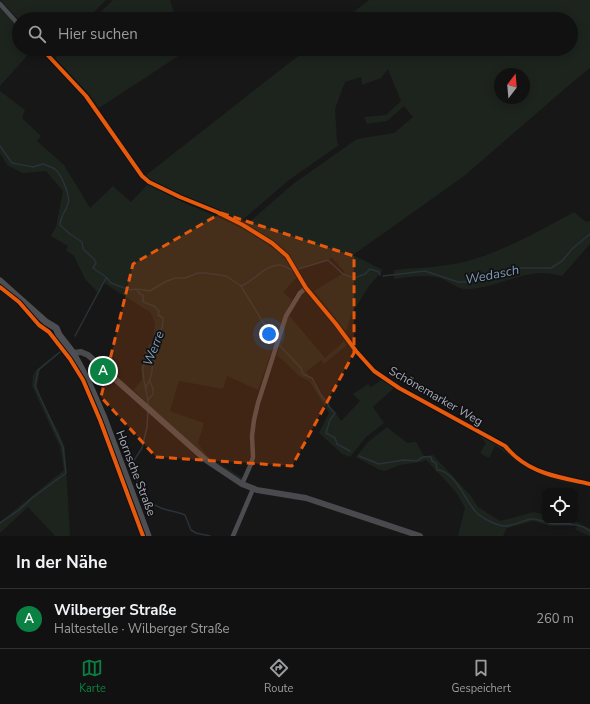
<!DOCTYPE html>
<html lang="de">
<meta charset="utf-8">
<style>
:root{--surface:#111;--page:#1a1a1a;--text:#f1f3f6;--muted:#9c9d9f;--line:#303131;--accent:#0b8043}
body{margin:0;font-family:"Nunito Sans",sans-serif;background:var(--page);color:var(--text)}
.controls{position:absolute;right:12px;bottom:12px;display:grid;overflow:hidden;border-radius:8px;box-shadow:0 2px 10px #0003}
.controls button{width:36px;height:36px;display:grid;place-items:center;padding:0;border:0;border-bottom:1px solid var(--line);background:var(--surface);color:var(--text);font:20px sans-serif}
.compass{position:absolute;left:494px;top:68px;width:36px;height:36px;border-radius:50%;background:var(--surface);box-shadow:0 2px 10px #0003;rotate:16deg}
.you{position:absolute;left:269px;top:334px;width:14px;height:14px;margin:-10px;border:3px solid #fff;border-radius:50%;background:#1a73e8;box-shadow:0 0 0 6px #1a73e833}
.badge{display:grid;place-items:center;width:26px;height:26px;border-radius:50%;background:var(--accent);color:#fff;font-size:13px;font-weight:700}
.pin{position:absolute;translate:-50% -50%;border:2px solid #fff;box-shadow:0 1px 4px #0006}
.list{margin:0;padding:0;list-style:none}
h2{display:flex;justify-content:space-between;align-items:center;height:52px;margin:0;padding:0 16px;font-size:17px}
h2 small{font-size:13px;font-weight:400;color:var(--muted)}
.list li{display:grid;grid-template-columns:26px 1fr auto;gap:12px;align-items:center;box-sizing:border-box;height:60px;padding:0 16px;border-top:1px solid var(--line)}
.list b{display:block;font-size:15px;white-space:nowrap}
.list p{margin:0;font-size:13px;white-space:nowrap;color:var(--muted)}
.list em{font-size:13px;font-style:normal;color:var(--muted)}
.icon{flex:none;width:22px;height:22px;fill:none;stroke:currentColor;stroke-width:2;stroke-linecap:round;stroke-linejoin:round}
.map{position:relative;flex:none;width:590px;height:536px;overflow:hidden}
.search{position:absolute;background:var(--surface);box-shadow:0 2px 10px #0003;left:12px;right:12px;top:12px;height:44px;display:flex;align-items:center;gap:10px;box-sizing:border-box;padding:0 14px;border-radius:22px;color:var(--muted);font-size:15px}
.sheet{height:112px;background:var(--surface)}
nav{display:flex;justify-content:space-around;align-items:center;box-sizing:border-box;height:56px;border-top:1px solid var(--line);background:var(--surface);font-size:11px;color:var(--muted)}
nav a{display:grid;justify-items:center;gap:2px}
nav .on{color:var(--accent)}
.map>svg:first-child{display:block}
</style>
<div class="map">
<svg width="590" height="536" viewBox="0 0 590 536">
<rect width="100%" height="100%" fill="#171717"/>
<!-- green -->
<path fill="#1d241e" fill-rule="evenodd" d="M 0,0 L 106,0 L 87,19 L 19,19 L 19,20 Z
M 113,0 L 170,0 L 173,10 L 178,19 L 94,19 Z
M 369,0 L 590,0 L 590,68 L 568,86 L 464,176 L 353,255 L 383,270 L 369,286 L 352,313 L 346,332 L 314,291 L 345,272 L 332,258 L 298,269 L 286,252 L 247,224 L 293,184 L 357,139 L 394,133 L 413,117 L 404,106 L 387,121 L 367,124 L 364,117 L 386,115 L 401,101 L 388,69 L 381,78 L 362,85 L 361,77 L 345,82 L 335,109 L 337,142 L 339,145 L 289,180 L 241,221 C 209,208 174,197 145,176 L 307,49 L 571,49 L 571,19 L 345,19 ZM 500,74 L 524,74 L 524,98 L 500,98 Z
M 0,7 L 19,27 L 19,49 L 33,49 L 0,86 Z
M 64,49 L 189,49 L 99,108 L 89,94 L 55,58 Z
M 0,91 L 25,110 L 22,118 L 41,136 L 37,141 L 64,165 L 90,208 L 113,186 L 131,202 L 148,184 L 178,200 L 238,226 L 255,236 L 282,254 L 298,276 L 283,292 L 292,300 L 285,314 L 258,390 L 227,376 L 223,389 L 179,381 L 170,411 L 204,423 L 198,443 L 207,456 L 243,478 L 240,479 L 212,461 L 151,408 L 134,390 L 142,379 L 141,368 L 144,352 L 153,339 L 155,324 L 151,313 L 104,283 L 99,294 L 85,279 L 74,256 L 66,250 L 68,246 L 51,236 L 56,227 L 63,191 L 46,171 L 23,173 L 8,166 L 0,154 Z
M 574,212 L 586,222 L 590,221 L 590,244 L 562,276 C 555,274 547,273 540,273 C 517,274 495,287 471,289 C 459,291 451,282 440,278 C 425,274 409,277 394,279 L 394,270 C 417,268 442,267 464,262 C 503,252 539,231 574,212 Z
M 289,315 L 325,358 L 344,341 L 347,345 L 324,364 L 321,360 L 306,372 L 341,421 L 360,401 L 353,394 L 368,384 L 371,387 L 383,379 L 395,387 L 373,407 L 384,423 L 366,437 L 350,457 L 342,454 L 319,433 L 329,413 L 309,381 L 299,376 L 283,360 L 277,356 L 285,324 Z
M 60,351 L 61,352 L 40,370 L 37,386 L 41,399 L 59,433 L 65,448 L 70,536 L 55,536 L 28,507 L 0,533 L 0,522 L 64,470 L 60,447 L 32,386 L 33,375 L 36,370 Z
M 387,427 L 407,443 L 416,442 L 424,456 L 433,455 L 471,496 L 478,507 L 500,521 L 534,512 L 545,515 L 545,521 L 577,522 L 590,529 L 590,536 L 576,530 L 577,526 L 574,525 L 550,526 L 533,521 L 507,528 L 503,536 L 458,536 L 465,508 L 456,492 L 426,460 L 420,462 L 400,465 L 385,471 L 378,469 L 356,457 L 368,442 Z
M 477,433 L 501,445 L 530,467 L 590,485 L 590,487 C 565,483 542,478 520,464 C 512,459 503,449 495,446 L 489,458 L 480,453 L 486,443 Z"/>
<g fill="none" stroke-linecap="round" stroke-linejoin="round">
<!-- stream -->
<path stroke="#2a3239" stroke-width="1.5" d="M 0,146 L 12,163 L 33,167 L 43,164 C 46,165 51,167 55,169 C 61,174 71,196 68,204 C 66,211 60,217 60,225 L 70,234 L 82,242 L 83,249 L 94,259 L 96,263 L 93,268 L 106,277 L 111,283 L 130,290 L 136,289 L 140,294 L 143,295 L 143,302 L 154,306 L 159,311 L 158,315 L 163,318 C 164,337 146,350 143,368 C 142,379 148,392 148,405
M 298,269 L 328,260 L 343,274 L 354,278 L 365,274 L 370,269 L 379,272 L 380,275
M 383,276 L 425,271 L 458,282 L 465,282 L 495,276 L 516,268 L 551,268 L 562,261 L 572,249 L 590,234
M 241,286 C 253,282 265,265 279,265 C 284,265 289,269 294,271
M 138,289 L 150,291 L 165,282 L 175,278 L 185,278 L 198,273 L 206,273 L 226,276 L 241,286 L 275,342
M 75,336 L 106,278
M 280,346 L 301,368 L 303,374 L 312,378 L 322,397 L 327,401 L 329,407 L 335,413 L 330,420 L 326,433 L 335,438 L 337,444 L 350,451
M 153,359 C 157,350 162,345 159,335
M 146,387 C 154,375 153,361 152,348
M 148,400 L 153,394 L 153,389 L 150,381
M 148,411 L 147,427 L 142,448 L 133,462 C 137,483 139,499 161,508 C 169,511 178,512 185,515 L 191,530 L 196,533 L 210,536
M 359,456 L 379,464 L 404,460 L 417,461 C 424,457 420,456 431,457 L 432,461 L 436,463 L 437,470 C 454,470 466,501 475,511 C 480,517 492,523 499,525 C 509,529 522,520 531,519 C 538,518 545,523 552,524 C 567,526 576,521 590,531
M 0,523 L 19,510 L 32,498 L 66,473 L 63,447 L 35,386 L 38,370 L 60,352"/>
<!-- street -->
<path stroke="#4b4c50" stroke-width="4.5" d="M 0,4 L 19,25
M 42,49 L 86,96 L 142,176 L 149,182 L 180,197 L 217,212 L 243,225 L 272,243 L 287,256 L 306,288 L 336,324 L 356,351 L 374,371 L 399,388 L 505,446 C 509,450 512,454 516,457 C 537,475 564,478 590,484
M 242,484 L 251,464 L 253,457 L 252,436 L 254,420 L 258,403 L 286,316 L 300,293 L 306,288
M 233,536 L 253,489"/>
<!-- secondary -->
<path stroke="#4a4a4e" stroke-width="6" d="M 73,353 L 81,352 L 88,355 L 206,460 L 242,484 L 257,490 L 306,498 L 420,536"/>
<!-- primary -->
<path stroke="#4d4f52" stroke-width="7" d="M 0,281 L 46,322 L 56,328 L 59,335 L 73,353 L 87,379 L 104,418 L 148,536"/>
<defs>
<path id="cycleway" d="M 42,49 L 86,96 L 142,176 L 149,182 L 180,197 L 217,212 L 243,225 L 272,243 L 287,256 L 306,288 L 336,324 L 356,351 L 374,371 L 399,388 L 505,446 C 509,450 512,454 516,457 C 537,475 564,478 590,484
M 0,287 L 19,302 L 39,325 L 49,332 L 70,359 L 83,380 L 100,420 L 143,536"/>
</defs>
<!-- cycleway casing -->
<use href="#cycleway" stroke="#111113" stroke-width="6"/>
<!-- cycleway -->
<use href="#cycleway" stroke="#e8590c" stroke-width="4"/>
</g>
<!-- marked area -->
<path fill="#e8590c" fill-opacity="0.2" stroke="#e8590c" stroke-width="3" stroke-dasharray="8 5" stroke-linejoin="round" d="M 221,213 L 354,256 L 354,353 L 292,466 L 156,457 L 101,397 L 133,264 Z"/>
<g text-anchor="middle" stroke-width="3.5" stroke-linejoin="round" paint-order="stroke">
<!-- street labels -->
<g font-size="12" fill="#a8adb8" stroke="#111113">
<text transform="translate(436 396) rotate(30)" y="4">Schönemarker Weg</text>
<text transform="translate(136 473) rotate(69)" y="4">Hornsche Straße</text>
</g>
<!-- water labels -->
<g font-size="13" font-style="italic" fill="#7f9bb3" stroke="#111113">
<text transform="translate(492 274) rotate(-11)" y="5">Wedasch</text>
<text transform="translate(153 348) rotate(-69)" y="5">Werre</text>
</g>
</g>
</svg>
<div class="controls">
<button><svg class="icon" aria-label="locate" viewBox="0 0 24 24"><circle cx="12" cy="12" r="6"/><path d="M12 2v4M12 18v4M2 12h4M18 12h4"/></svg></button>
</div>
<svg class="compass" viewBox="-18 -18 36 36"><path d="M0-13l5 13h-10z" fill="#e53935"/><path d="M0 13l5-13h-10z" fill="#9c9d9f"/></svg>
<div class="you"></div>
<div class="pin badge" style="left:103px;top:371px">A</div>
<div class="search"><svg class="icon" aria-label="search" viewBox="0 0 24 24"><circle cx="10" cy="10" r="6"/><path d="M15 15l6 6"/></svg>Hier suchen</div>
</div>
<section class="sheet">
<h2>In der Nähe<small></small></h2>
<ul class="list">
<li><span class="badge">A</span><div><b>Wilberger Straße</b><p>Haltestelle · Wilberger Straße</p></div><em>260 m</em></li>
</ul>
</section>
<nav>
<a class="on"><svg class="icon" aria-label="map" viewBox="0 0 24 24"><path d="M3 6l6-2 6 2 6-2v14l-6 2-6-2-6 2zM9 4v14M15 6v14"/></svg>Karte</a>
<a><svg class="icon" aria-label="directions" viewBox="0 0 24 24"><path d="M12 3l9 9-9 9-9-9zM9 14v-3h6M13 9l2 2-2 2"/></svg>Route</a>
<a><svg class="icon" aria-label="saved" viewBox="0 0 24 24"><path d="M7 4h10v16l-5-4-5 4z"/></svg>Gespeichert</a>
</nav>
